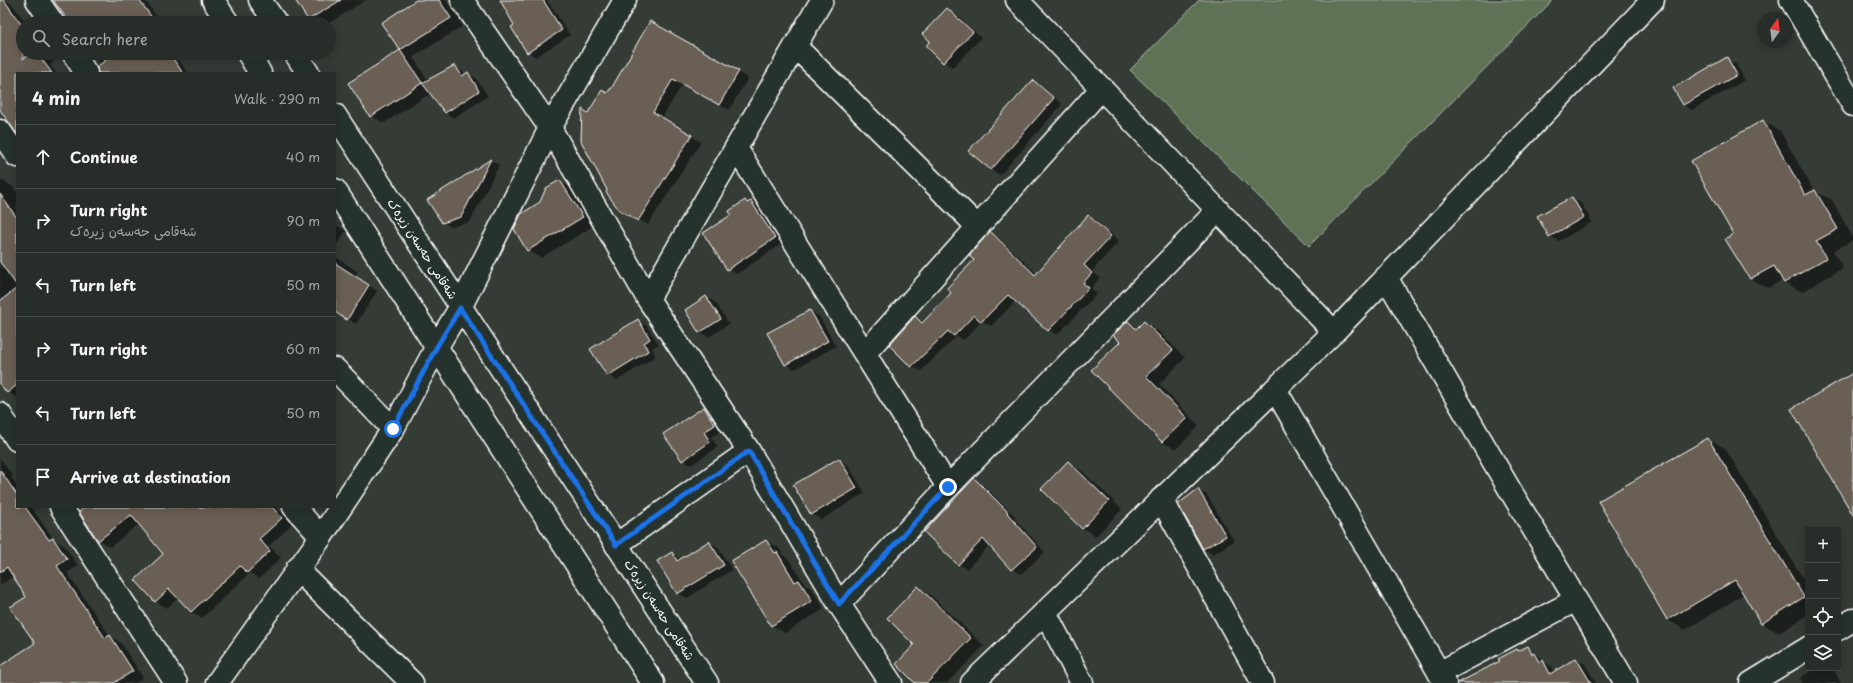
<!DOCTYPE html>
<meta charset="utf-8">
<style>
:root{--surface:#272d28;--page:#333934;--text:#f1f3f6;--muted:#a4a8a8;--line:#434945}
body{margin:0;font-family:"Playpen Sans","Playpen Sans Arabic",sans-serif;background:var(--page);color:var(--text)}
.controls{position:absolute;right:12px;bottom:12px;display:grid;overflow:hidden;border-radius:0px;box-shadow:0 2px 10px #0003}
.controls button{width:36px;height:36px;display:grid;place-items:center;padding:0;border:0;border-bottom:1px solid var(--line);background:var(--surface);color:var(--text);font:20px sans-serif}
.compass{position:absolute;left:1757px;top:12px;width:36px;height:36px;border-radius:50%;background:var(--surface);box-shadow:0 2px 10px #0003;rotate:14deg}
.stop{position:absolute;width:12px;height:12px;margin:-9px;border:3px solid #1a73e8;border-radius:50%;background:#fff}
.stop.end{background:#1a73e8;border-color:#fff;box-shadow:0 1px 4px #0008}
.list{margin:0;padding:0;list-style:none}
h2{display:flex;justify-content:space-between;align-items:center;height:52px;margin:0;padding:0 16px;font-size:17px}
h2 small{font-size:13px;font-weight:400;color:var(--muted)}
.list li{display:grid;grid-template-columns:26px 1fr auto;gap:12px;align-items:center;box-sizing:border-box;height:64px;padding:0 16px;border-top:1px solid var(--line)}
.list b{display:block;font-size:15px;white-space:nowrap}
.list p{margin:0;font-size:13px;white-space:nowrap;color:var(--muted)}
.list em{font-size:13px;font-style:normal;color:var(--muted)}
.icon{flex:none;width:22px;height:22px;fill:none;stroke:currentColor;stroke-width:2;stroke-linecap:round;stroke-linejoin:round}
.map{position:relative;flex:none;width:1853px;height:683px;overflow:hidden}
.search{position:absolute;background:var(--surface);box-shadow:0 2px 10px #0003;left:16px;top:16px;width:320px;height:44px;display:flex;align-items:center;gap:10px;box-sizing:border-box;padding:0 14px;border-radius:22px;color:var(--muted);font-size:15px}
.panel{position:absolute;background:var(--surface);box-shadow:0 2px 10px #0003;left:16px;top:72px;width:320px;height:436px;border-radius:0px}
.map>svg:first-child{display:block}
</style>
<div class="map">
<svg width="1853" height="683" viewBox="0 0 1853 683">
<rect width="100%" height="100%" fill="#343c35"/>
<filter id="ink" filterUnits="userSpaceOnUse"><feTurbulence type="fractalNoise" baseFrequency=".025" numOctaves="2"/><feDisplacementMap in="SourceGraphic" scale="8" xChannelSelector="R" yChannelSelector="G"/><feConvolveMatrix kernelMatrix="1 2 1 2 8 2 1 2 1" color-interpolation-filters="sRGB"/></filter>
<g filter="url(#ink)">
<!-- green -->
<path fill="#5f7255" stroke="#afb8aa" d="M 1199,0 L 1553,0 L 1309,246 L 1130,70 Z"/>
<!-- shadow -->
<path fill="#0007" d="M 0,0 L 5,0 L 12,4 L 26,23 L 23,23 L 23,53 L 47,53 L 53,62 L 50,65 L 56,73 L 17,73 L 17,127 L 0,107 Z
M 54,0 L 145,0 L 161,23 L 71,23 Z
M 296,0 L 366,0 L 329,23 L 314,23 L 308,20 Z
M 417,0 L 446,0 L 463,26 L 413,57 L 428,81 L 455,66 L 466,74 L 468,73 L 476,78 L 488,96 L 454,118 L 445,113 L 431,93 L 384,123 L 371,116 L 350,84 L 402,50 L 382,24 Z
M 501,0 L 547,0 L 570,35 L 536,57 L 528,52 L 516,25 Z
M 947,9 L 956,14 L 981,38 L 953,67 L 944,62 L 932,41 Z
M 650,23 L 748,78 L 729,110 L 683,84 L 662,118 L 701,142 L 648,225 L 620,209 L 608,190 L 589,114 L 612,91 Z
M 92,53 L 174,53 L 188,73 L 103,73 L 101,65 Z
M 1727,59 L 1736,64 L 1745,80 L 1692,110 L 1683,105 Z
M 1033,81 L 1042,86 L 1062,104 L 1000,175 L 991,170 L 970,151 Z
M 1763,121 L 1780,131 L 1814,191 L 1832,200 L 1853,238 L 1853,240 L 1833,251 L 1843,268 L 1802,292 L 1785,283 L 1783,280 L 1768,288 L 1751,279 L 1726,239 L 1734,234 Z
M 491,160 L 499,165 L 470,222 L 451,227 L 442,222 L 428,201 Z
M 1,180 L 12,186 L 17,193 L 17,206 L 15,207 L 17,210 L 17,398 L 8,392 L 0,382 L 0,181 Z
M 560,181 L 573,189 L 595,225 L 541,258 L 528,250 L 515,229 Z
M 1572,198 L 1581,203 L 1592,222 L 1559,241 L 1550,236 Z
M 745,201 L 749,204 L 751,202 L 760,207 L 783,243 L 737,274 L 728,269 L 704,233 L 732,215 Z
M 1089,216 L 1097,221 L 1119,241 L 1092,271 L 1100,278 L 1091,288 L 1097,294 L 1057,335 L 1048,330 L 1016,301 L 991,326 L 982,321 L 964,340 L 957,336 L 921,371 L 912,366 L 890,345 L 915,317 L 924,322 L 953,293 L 975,260 L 991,233 L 999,238 L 1037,274 Z
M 335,224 L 346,231 L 335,247 Z
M 335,256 L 358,272 L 355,276 L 377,291 L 356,324 L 335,310 Z
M 706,297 L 715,302 L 729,324 L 709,337 L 700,332 Z
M 810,311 L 819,316 L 836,346 L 795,369 L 786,364 Z
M 638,320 L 646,325 L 659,344 L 652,348 L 656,356 L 617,381 L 608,375 L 591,349 Z
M 1128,322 L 1138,328 L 1144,322 L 1157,330 L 1185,358 L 1159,384 L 1199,426 L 1176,449 L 1162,442 L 1122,342 Z
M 704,408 L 712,413 L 723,430 L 711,437 L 718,447 L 691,465 L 683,460 Z
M 1708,439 L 1725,448 L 1808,587 L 1808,615 L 1779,633 L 1762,623 L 1744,594 L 1685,630 L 1668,620 L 1599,502 Z
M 0,458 L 13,476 L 11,477 L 17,486 L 17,507 L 31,507 L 54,540 L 64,545 L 78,566 L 67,573 L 110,636 L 121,643 L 143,678 L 135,683 L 0,683 L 0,667 L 37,644 L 27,597 L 14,576 L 0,585 Z
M 839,459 L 848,465 L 865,493 L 821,520 L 812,514 Z
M 1068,463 L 1081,470 L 1122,509 L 1096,536 L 1083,528 L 1042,489 Z
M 974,480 L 983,485 L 1016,517 L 1015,519 L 1045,552 L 1021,574 L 1012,569 L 990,545 L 967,569 L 959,564 Z
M 1198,490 L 1207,495 L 1234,541 L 1213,554 L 1204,549 L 1180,505 Z
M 87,507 L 276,507 L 292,524 L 269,546 L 281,558 L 259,579 L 250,573 L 202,618 L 191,612 L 178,598 L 167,608 L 156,601 L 136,580 L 164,554 L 139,524 L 110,547 L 99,540 L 80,512 Z
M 766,541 L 779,548 L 786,558 L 790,561 L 805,584 L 812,589 L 824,609 L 785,633 L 771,625 Z
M 709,542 L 718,547 L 732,570 L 687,598 L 678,593 L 672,553 L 681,559 Z
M 918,588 L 931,595 L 984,646 L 947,683 L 917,683 L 915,645 Z
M 1527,647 L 1536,653 L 1545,662 L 1552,667 L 1555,672 L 1576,659 L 1585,664 L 1596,683 L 1467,683 Z
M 1817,668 L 1833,669 L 1841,683 L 1803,683 L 1800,678 Z"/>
<!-- building -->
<path fill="#6a5f54" stroke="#fff" d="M 0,0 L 4,0 L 23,27 L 23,59 L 31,53 L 37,53 L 52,73 L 17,73 L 17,134 L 0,110 Z
M 53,0 L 139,0 L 156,23 L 70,23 Z
M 295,0 L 341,0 L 308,20 Z
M 416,0 L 439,0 L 451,18 L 400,50 L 381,23 Z
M 500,0 L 543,0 L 562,30 L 527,53 L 511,27 L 514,25 Z
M 947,8 L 973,32 L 943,63 L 926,46 L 930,41 L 922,34 Z
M 650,21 L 739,71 L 719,105 L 673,79 L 653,112 L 692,135 L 638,221 L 619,210 L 606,192 L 607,190 L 581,141 L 582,109 L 588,113 L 602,90 L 607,93 L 610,89 L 611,89 Z
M 400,50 L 422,83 L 370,117 L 348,83 Z
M 169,53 L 183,73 L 98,73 L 97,67 L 114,53 Z
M 1727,57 L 1737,75 L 1683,105 L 1673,88 Z
M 455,65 L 462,76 L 468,72 L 479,91 L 445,113 L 422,83 Z
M 1033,80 L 1054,98 L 991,170 L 968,151 Z
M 1763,120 L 1805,195 L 1815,190 L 1838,229 L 1816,241 L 1826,258 L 1784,283 L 1774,266 L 1750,279 L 1725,239 L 1733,234 L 1691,161 Z
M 491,159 L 461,217 L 442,223 L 427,200 Z
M 560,180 L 583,217 L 527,251 L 514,229 L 521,214 L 540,202 L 546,188 Z
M 0,194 L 17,218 L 17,286 L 0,262 Z
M 1572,197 L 1584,217 L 1549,237 L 1537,216 Z
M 745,200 L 747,203 L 751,201 L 775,238 L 727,270 L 703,233 L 731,215 L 729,211 Z
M 1088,215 L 1111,236 L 1084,265 L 1092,273 L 1083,283 L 1089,288 L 1048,331 L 1008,295 L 981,322 L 974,315 L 954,336 L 948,331 L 911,367 L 889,345 L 915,316 L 922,323 L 951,293 L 947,288 L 974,260 L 969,256 L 990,231 L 1035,275 Z
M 335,263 L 369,285 L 347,320 L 335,312 Z
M 17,288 L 17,385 L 7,393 L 0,384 L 0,301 Z
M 706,296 L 721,319 L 699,333 L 685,310 Z
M 810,310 L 828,341 L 785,365 L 767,333 Z
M 638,319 L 650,339 L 644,343 L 648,351 L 607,376 L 590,349 Z
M 1128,321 L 1136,329 L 1144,321 L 1173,350 L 1146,376 L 1187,418 L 1162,442 L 1091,370 L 1120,342 L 1113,335 Z
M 1853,373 L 1853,515 L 1791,409 Z
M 704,407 L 715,425 L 704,432 L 710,442 L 682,461 L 663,434 Z
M 1708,438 L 1804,597 L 1761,624 L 1735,580 L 1667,620 L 1598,501 Z
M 839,458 L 857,488 L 811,515 L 793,485 Z
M 1068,461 L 1109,501 L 1082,529 L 1041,489 Z
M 0,470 L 17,495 L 17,507 L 25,507 L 49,540 L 53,538 L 67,559 L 57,566 L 105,638 L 110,635 L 133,671 L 114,683 L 0,683 L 0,666 L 35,643 L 10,607 L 26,597 L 7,567 L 0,572 Z
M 974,478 L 1008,512 L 1007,513 L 1037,547 L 1011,570 L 983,539 L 958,565 L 924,532 Z
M 1198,489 L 1226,536 L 1203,549 L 1178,504 Z
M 85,507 L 272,507 L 282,518 L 259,539 L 270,551 L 247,573 L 240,566 L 191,612 L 169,589 L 155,602 L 135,580 L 163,554 L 131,515 L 98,541 L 79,512 Z
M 766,540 L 775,553 L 777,552 L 795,582 L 799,580 L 812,601 L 771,626 L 731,561 Z
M 709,541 L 724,565 L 677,594 L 657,561 L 672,552 L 677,561 Z
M 918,586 L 971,638 L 927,683 L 915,683 L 896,664 L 914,645 L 887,618 Z
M 1528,646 L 1532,654 L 1534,653 L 1539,662 L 1543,660 L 1550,674 L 1576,658 L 1591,683 L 1458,683 L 1500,661 L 1498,659 L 1517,649 L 1518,651 Z"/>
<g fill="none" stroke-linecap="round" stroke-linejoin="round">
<defs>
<path id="minor" d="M 37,0 L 53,23
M 462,0 L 550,128 L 648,299 L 749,451 L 839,604 L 891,683
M 1017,0 L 1334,332
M 1791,0 L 1853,105
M 795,46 L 978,227
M 73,53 L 86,73
M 0,131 L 17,156
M 736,148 L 948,487
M 1386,277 L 1510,490 L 1626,683
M 648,299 L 822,0
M 865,353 L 1102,88
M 335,369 L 393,429
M 1275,389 L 1445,683
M 0,414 L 17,440
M 1161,499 L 1263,683
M 61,507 L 176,683
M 294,507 L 321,537
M 616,545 L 749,451
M 297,569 L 412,683
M 839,604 L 948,487 L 1218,210
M 1045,612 L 1082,683
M 1838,629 L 1853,620
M 1439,673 L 1576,600
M 217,683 L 321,537 L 393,429 L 436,348 L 460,308 L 550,128 L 625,0
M 972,683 L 1334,332 L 1653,0
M 1751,683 L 1808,648"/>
<path id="secondary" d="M 213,0 L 228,23
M 260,0 L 276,23
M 248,53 L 260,73
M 295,53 L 308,73
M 335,115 L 707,683
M 335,190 L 653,683"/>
</defs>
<!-- minor casing -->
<use href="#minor" stroke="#fff" stroke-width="25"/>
<!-- secondary casing -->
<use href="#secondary" stroke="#fff" stroke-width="25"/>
<!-- minor -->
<use href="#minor" stroke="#26332d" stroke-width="22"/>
<!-- secondary -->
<use href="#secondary" stroke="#26332d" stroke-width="22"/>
</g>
</g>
<g fill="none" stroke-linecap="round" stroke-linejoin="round" filter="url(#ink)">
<!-- route -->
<path stroke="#1a73e8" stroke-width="5" d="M 393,429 L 436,348 L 460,308 L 616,545 L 749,451 L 839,604 L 948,487"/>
</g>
<g text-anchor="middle" stroke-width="4" stroke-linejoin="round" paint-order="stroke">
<!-- street labels -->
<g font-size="12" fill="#fff" stroke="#26332d">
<text transform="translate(422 249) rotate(57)" y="4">شەقامی حەسەن زیرەک</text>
<text transform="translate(659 610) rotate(57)" y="4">شەقامی حەسەن زیرەک</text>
</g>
</g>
</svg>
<div class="controls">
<button>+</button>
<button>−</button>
<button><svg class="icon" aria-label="locate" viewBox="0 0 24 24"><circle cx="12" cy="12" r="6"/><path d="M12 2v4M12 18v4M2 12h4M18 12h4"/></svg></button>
<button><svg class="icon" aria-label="layers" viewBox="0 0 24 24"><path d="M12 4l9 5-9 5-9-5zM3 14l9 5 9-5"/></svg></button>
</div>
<svg class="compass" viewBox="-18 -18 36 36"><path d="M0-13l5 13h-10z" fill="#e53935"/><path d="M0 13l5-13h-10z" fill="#a4a8a8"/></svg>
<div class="stop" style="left:393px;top:429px"></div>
<div class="stop end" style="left:948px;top:487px"></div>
<div class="search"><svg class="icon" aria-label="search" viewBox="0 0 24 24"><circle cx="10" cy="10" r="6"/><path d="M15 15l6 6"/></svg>Search here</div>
<section class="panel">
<h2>4 min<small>Walk · 290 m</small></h2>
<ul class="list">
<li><svg class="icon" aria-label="ahead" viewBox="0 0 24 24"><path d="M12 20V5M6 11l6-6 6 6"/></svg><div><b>Continue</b></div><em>40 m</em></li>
<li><svg class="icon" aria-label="right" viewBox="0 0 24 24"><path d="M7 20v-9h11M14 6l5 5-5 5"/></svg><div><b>Turn right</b><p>شەقامی حەسەن زیرەک</p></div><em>90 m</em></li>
<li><svg class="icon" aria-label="left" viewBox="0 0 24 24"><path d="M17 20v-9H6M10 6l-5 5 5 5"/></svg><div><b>Turn left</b></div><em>50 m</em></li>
<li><svg class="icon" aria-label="right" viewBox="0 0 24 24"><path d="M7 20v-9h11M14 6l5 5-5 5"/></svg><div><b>Turn right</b></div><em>60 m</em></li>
<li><svg class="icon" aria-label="left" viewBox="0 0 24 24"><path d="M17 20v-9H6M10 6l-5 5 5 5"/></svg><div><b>Turn left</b></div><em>50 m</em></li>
<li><svg class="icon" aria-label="arrive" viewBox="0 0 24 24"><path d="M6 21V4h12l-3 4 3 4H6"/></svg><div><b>Arrive at destination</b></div></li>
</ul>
</section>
</div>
